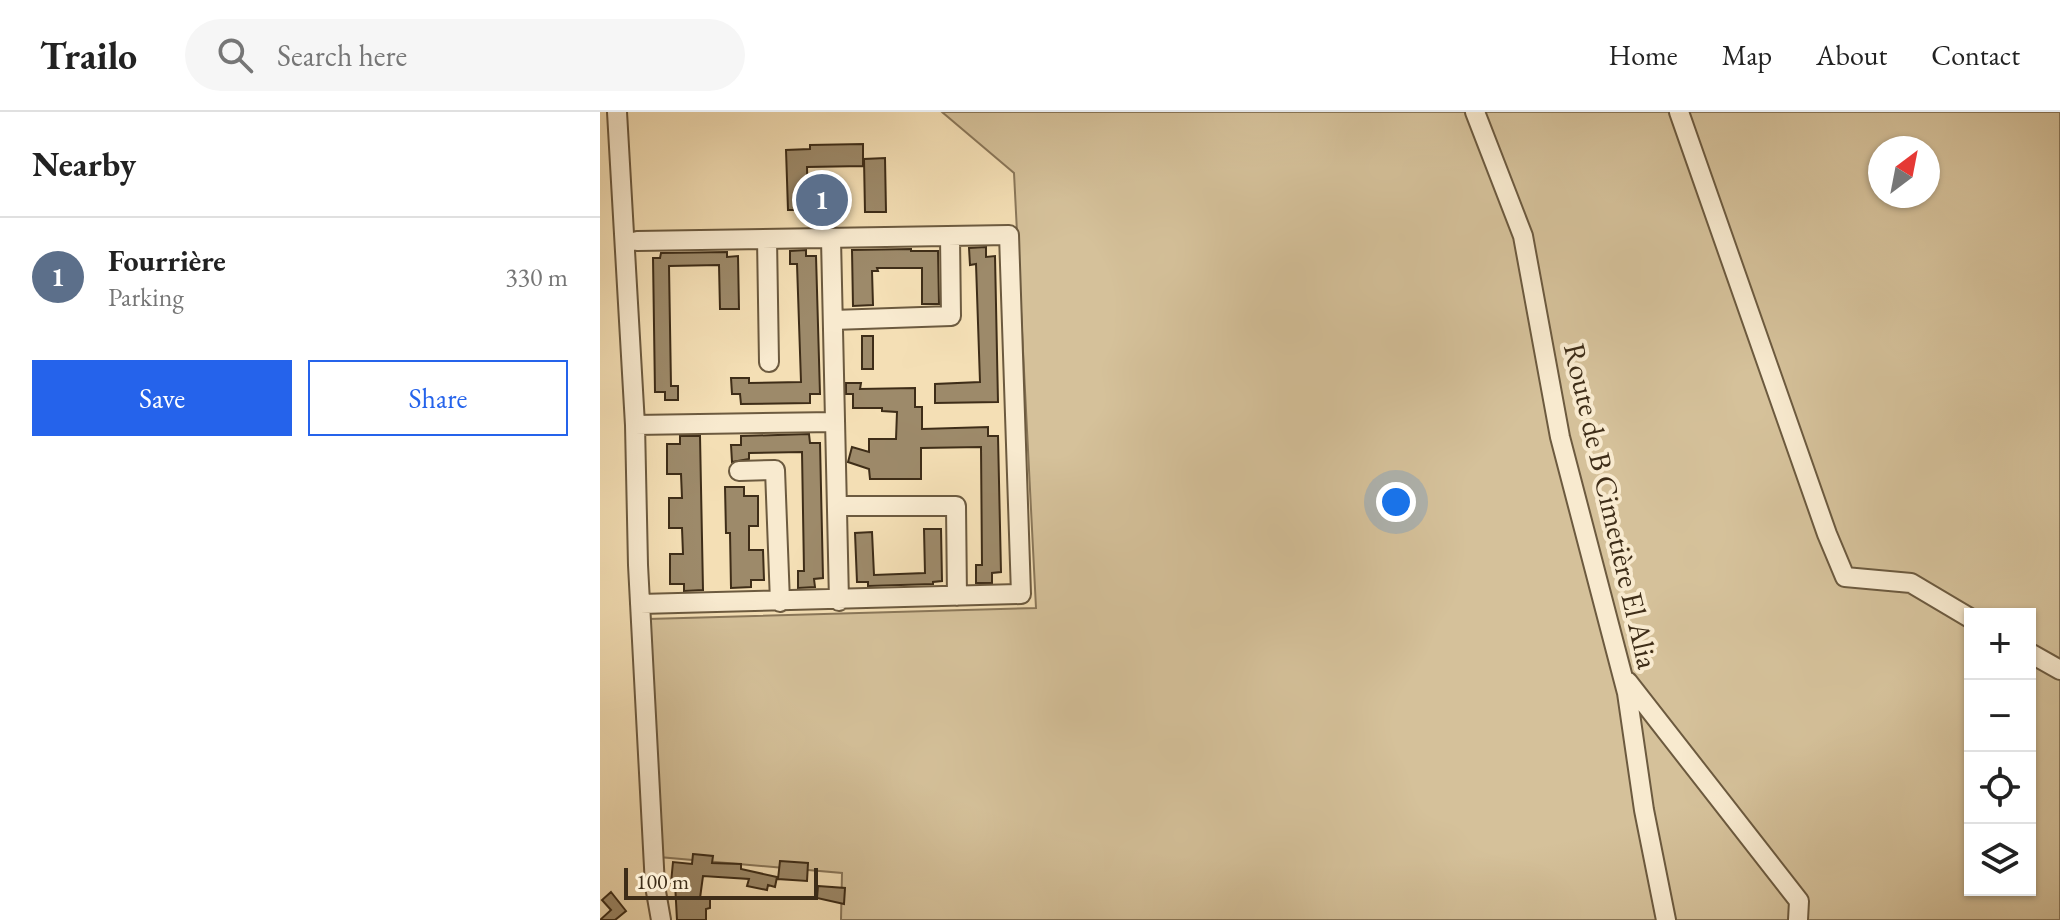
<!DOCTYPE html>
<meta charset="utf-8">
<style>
:root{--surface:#fff;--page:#f6f6f6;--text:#222;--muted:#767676;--line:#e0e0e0;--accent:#2563eb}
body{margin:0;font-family:"EB Garamond",serif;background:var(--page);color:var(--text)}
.controls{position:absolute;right:24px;bottom:24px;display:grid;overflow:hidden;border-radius:0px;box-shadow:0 2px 6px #0004}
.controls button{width:72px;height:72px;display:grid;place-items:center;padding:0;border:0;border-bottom:2px solid var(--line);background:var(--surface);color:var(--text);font:40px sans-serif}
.compass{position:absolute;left:1268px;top:24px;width:72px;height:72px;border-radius:50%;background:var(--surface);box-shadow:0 2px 6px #0004;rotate:32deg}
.scale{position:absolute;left:24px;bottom:20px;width:194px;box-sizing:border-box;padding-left:8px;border:4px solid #3e2d18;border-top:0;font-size:22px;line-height:28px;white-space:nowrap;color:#3e2d18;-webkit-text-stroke:6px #f8eacf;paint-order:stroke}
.you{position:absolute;left:796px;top:390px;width:28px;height:28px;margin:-20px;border:6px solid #fff;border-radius:50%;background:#1a73e8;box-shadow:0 0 0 12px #1a73e833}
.badge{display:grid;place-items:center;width:52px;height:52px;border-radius:50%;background:var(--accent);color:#fff;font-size:26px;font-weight:700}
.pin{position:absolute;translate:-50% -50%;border:4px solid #fff;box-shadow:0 2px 8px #0006}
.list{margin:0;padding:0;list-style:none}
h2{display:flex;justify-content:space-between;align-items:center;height:104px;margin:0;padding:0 32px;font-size:34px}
h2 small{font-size:26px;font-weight:400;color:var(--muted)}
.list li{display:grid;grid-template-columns:52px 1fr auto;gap:24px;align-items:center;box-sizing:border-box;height:120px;padding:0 32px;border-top:2px solid var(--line)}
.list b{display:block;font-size:30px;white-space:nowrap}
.list p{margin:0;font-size:26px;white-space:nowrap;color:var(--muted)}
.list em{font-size:26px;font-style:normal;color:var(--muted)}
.actions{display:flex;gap:16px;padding:24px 32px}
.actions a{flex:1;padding:18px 0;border:2px solid var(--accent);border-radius:0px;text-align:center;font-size:28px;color:var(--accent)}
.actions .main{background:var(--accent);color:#fff}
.icon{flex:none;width:44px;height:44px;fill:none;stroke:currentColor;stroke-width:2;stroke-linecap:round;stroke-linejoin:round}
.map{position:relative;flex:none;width:1460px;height:808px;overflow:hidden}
header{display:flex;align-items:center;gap:48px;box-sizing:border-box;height:112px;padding:0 40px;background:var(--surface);border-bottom:2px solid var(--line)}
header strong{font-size:38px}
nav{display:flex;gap:44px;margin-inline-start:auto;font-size:28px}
.search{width:560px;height:72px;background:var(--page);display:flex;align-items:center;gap:20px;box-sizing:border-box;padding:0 28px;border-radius:44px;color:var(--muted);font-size:30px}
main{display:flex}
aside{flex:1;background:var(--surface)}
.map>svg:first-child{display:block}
</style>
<header>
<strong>Trailo</strong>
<div class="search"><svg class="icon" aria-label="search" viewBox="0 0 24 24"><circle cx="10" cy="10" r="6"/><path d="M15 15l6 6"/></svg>Search here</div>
<nav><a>Home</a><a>Map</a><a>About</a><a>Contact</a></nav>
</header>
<main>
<aside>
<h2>Nearby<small></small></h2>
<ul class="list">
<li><span class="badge" style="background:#5c6f8a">1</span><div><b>Fourrière</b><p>Parking</p></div><em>330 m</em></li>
</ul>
<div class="actions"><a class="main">Save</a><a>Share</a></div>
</aside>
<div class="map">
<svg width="1460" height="808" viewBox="0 0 1460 808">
<rect width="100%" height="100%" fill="#f4dfb5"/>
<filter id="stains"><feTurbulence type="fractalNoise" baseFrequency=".0025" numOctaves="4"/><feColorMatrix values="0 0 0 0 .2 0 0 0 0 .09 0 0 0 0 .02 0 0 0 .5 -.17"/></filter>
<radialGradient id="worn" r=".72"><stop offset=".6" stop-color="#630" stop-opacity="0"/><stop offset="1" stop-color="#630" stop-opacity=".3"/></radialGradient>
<!-- green -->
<path fill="#d5c19a" stroke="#8a7759" stroke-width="2" fill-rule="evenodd" d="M 342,0 L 1460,0 L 1460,808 L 241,808 L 242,761 L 59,745 L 48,507 L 436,496 L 414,61 ZM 1280,36 L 1328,36 L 1328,84 L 1280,84 ZM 1370,502 L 1430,502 L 1430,778 L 1370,778 Z"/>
<!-- building -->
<path fill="#9d8a6a" stroke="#3e2d18" stroke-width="2" d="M 263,32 L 263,54 L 207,55 L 208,98 L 188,98 L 186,38 L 210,37 L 210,33 Z
M 285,46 L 286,100 L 265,100 L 264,47 Z
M 386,135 L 386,145 L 395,144 L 398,290 L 335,291 L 335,272 L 380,270 L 376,152 L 370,153 L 369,136 Z
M 311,137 L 311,139 L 338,139 L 339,192 L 322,192 L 322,156 L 277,156 L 278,159 L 272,159 L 273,193 L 253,194 L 252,138 Z
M 206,138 L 206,144 L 216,144 L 220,282 L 210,282 L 210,291 L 141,292 L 140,282 L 132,282 L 131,266 L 149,266 L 149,271 L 201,270 L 197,152 L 190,152 L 190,139 Z
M 127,140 L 127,145 L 138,144 L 139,197 L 120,197 L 119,153 L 69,154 L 71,274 L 78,274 L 78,288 L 65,288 L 65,280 L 55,280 L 53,146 L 60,146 L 61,141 Z
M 262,224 L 273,224 L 273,257 L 262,257 Z
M 246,271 L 261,271 L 260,277 L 315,276 L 315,295 L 322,295 L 322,317 L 388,315 L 388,324 L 398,324 L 401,460 L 392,461 L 392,471 L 376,471 L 376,453 L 382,453 L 381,335 L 321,336 L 321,367 L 270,367 L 269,357 L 248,350 L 252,335 L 269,340 L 269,327 L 296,327 L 297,300 L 282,299 L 282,296 L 253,296 L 253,282 L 246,282 Z
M 209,322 L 210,331 L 220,331 L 223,466 L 214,467 L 215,475 L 198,476 L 198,459 L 204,459 L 202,340 L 149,341 L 149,347 L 132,350 L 131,333 L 141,333 L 141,324 Z
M 80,324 L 100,324 L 103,478 L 84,479 L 84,472 L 70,472 L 70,442 L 83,442 L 82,416 L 69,416 L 69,386 L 82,386 L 81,362 L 67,362 L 67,332 L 80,332 Z
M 125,375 L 144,375 L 144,384 L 158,384 L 158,414 L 149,414 L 149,438 L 163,438 L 164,468 L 151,468 L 151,475 L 131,476 L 130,421 L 126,421 Z
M 324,417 L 341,417 L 342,469 L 333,470 L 333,472 L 268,474 L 268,470 L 257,470 L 255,421 L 272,420 L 274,463 L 325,461 Z
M 93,742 L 113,744 L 112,751 L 141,752 L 141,757 L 177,765 L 175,775 L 168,773 L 167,778 L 147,774 L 149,767 L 103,764 L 100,786 L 110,785 L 110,796 L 106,797 L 106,808 L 77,808 L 75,771 L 71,771 L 73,750 L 92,752 Z
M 180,749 L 208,751 L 207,769 L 178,767 Z
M 218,774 L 245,776 L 244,792 L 217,786 Z
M 11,780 L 26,799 L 15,808 L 0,808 L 11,798 L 2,788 Z"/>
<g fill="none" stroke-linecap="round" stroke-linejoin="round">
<defs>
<path id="minor" d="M 17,0 L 35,313 L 38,453 L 55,774 L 61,808
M 875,0 L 923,124 L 960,325 L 1027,581 L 1044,698 L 1066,808
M 1079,0 L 1227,422 L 1245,465 L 1311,471 L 1370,506
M 167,127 L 169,250
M 231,127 L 239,489
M 37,129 L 409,123 L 421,482 L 40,492
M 233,208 L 351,204 L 350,125
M 35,313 L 235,310
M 139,359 L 175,358 L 180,490
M 237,394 L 356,394 L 357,484
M 1430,541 L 1460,558
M 1028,570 L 1199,789 L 1198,808"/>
</defs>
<!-- minor casing -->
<use href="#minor" stroke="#6c5a3f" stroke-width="22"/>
<!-- minor -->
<use href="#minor" stroke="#f8eacf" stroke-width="18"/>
</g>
<g text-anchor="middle" stroke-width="8" stroke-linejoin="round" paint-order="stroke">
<!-- street labels -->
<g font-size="30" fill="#3e2d18" stroke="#f8eacf">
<text transform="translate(1011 394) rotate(77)" y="10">Route de B Cimetière El Alia</text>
</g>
</g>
<rect width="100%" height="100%" filter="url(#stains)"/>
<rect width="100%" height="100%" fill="url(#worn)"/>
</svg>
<div class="controls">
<button>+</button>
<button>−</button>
<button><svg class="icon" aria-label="locate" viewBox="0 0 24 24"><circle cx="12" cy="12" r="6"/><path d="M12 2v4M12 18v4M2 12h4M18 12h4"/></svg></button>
<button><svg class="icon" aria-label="layers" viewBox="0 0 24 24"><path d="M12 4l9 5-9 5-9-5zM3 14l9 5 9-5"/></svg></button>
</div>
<svg class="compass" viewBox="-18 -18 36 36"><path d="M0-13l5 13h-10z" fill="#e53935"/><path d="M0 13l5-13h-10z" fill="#767676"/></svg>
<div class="scale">100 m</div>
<div class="you"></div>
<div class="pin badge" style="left:222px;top:88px;background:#5c6f8a">1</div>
</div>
</main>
